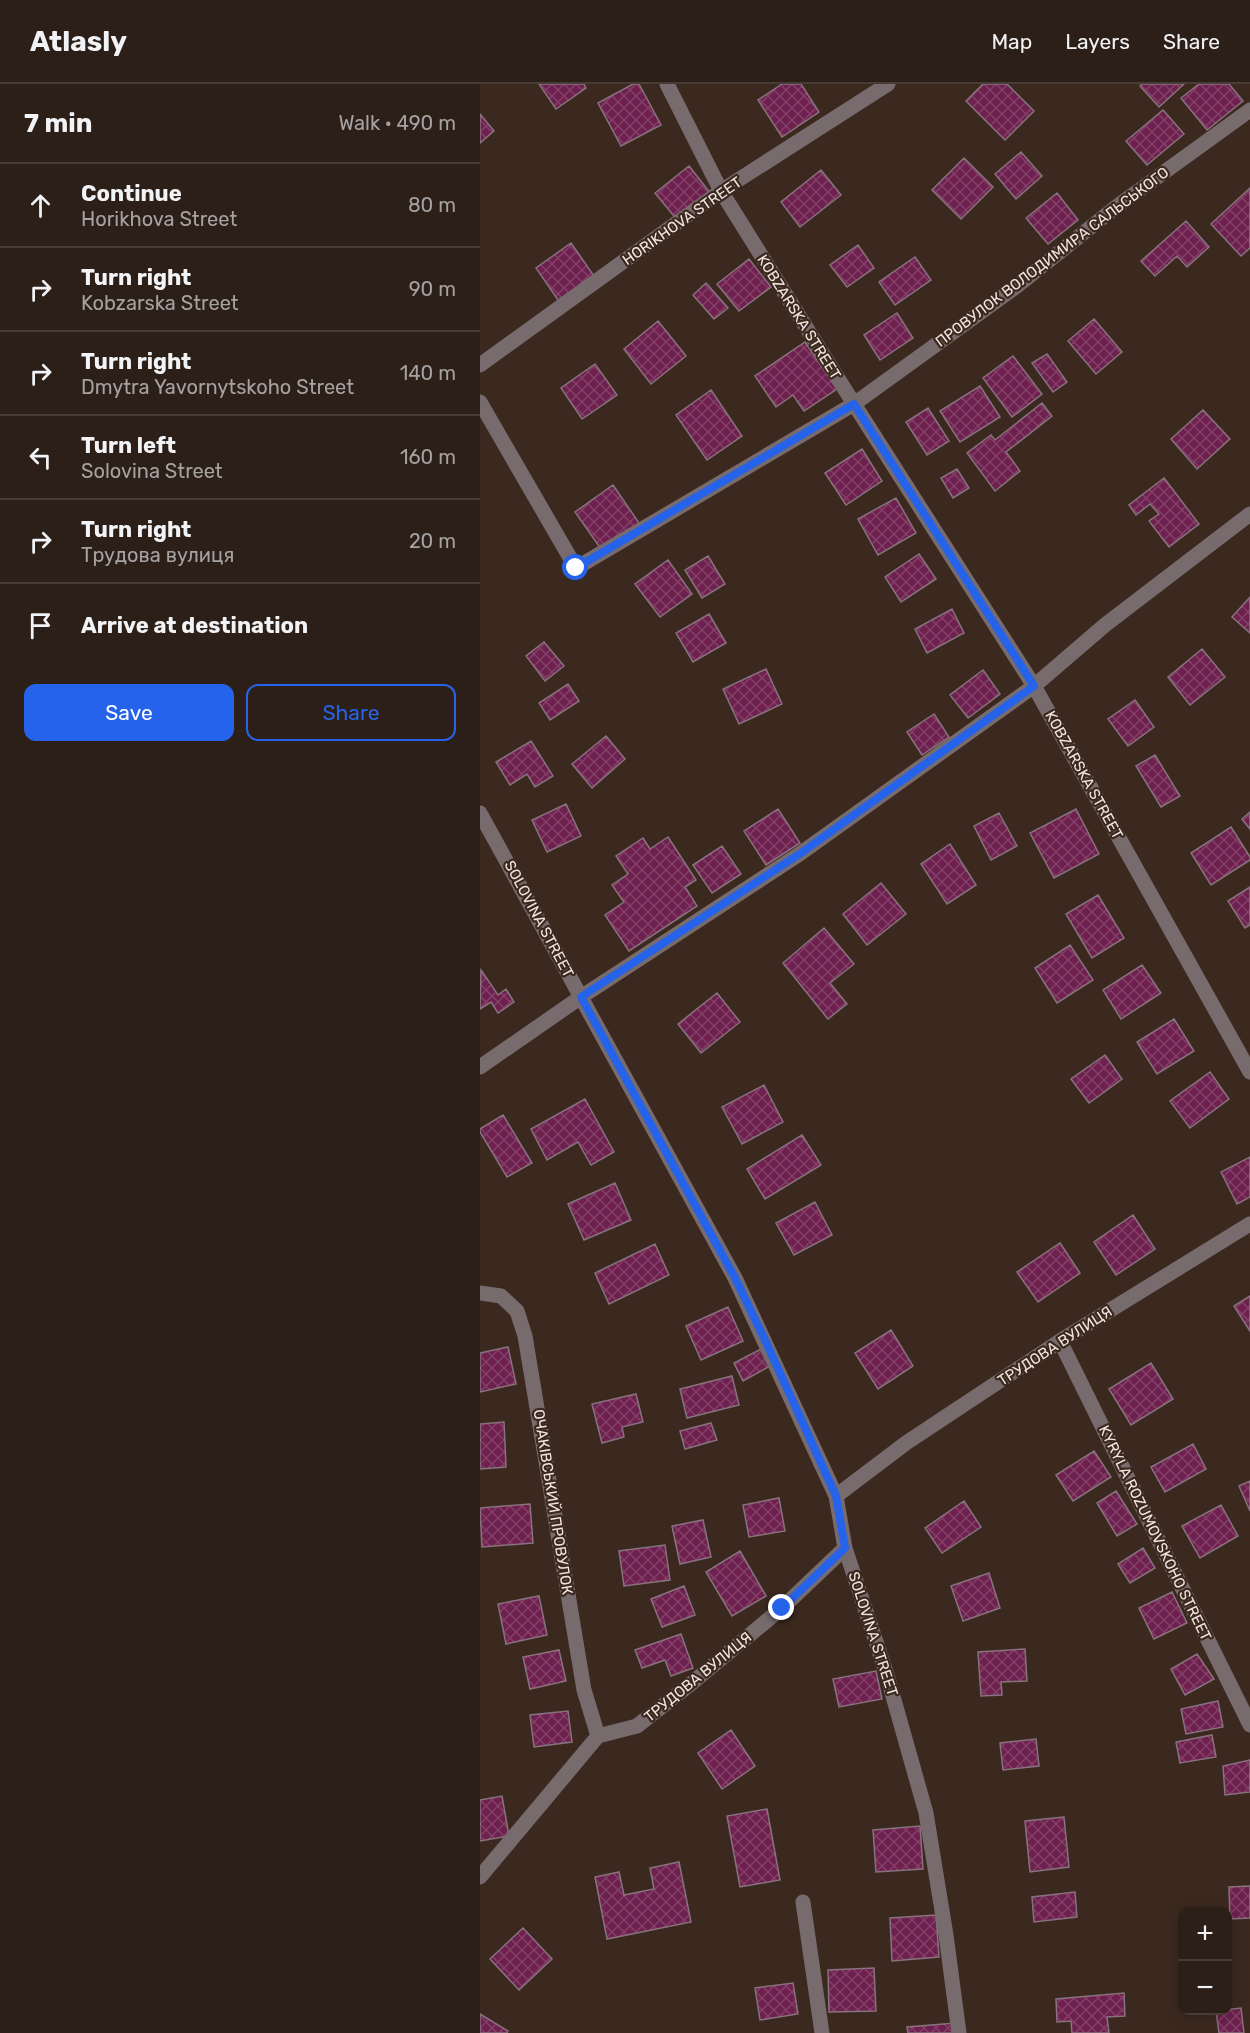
<!DOCTYPE html>
<meta charset="utf-8">
<style>
:root{--surface:#2c1f17;--page:#382c24;--text:#f1f3f6;--muted:#a6a2a1;--line:#483d36;--accent:#2563eb}
body{margin:0;font-family:Rubik,sans-serif;background:var(--page);color:var(--text)}
.controls{position:absolute;right:18px;bottom:18px;display:grid;overflow:hidden;border-radius:12px;box-shadow:0 3px 15px #0003}
.controls button{width:54px;height:54px;display:grid;place-items:center;padding:0;border:0;border-bottom:2px solid var(--line);background:var(--surface);color:var(--text);font:30px sans-serif}
.stop{position:absolute;width:18px;height:18px;margin:-14px;border:4px solid #2563eb;border-radius:50%;background:#fff}
.stop.end{background:#2563eb;border-color:#fff;box-shadow:0 2px 6px #0008}
.list{margin:0;padding:0;list-style:none}
h2{display:flex;justify-content:space-between;align-items:center;height:78px;margin:0;padding:0 24px;font-size:26px}
h2 small{font-size:20px;font-weight:400;color:var(--muted)}
.list li{display:grid;grid-template-columns:39px 1fr auto;gap:18px;align-items:center;box-sizing:border-box;height:84px;padding:0 24px;border-top:2px solid var(--line)}
.list b{display:block;font-size:22px;white-space:nowrap}
.list p{margin:0;font-size:20px;white-space:nowrap;color:var(--muted)}
.list em{font-size:20px;font-style:normal;color:var(--muted)}
.actions{display:flex;gap:12px;padding:18px 24px}
.actions a{flex:1;padding:14px 0;border:2px solid var(--accent);border-radius:12px;text-align:center;font-size:21px;color:var(--accent)}
.actions .main{background:var(--accent);color:#fff}
.icon{flex:none;width:33px;height:33px;fill:none;stroke:currentColor;stroke-width:2;stroke-linecap:round;stroke-linejoin:round}
.map{position:relative;flex:none;width:770px;height:1949px;overflow:hidden}
header{display:flex;align-items:center;gap:36px;box-sizing:border-box;height:84px;padding:0 30px;background:var(--surface);border-bottom:2px solid var(--line)}
header strong{font-size:28px}
nav{display:flex;gap:33px;margin-inline-start:auto;font-size:21px}
main{display:flex}
aside{flex:1;background:var(--surface)}
.map>svg:first-child{display:block}
</style>
<header>
<strong>Atlasly</strong>
<nav><a>Map</a><a>Layers</a><a>Share</a></nav>
</header>
<main>
<aside>
<h2>7 min<small>Walk · 490 m</small></h2>
<ul class="list">
<li><svg class="icon" aria-label="ahead" viewBox="0 0 24 24"><path d="M12 20V5M6 11l6-6 6 6"/></svg><div><b>Continue</b><p>Horikhova Street</p></div><em>80 m</em></li>
<li><svg class="icon" aria-label="right" viewBox="0 0 24 24"><path d="M7 20v-9h11M14 6l5 5-5 5"/></svg><div><b>Turn right</b><p>Kobzarska Street</p></div><em>90 m</em></li>
<li><svg class="icon" aria-label="right" viewBox="0 0 24 24"><path d="M7 20v-9h11M14 6l5 5-5 5"/></svg><div><b>Turn right</b><p>Dmytra Yavornytskoho Street</p></div><em>140 m</em></li>
<li><svg class="icon" aria-label="left" viewBox="0 0 24 24"><path d="M17 20v-9H6M10 6l-5 5 5 5"/></svg><div><b>Turn left</b><p>Solovina Street</p></div><em>160 m</em></li>
<li><svg class="icon" aria-label="right" viewBox="0 0 24 24"><path d="M7 20v-9h11M14 6l5 5-5 5"/></svg><div><b>Turn right</b><p>Трудова вулиця</p></div><em>20 m</em></li>
<li><svg class="icon" aria-label="arrive" viewBox="0 0 24 24"><path d="M6 21V4h12l-3 4 3 4H6"/></svg><div><b>Arrive at destination</b></div></li>
</ul>
<div class="actions"><a class="main">Save</a><a>Share</a></div>
</aside>
<div class="map">
<svg width="770" height="1949" viewBox="0 0 770 1949">
<defs>
<pattern id="building-cross-hatch" width="8" height="8" patternUnits="userSpaceOnUse" patternTransform="scale(1.5)"><rect width="8" height="8" fill="#6e204f"/><path d="M0 0l8 8M0 8l8-8" fill="none" stroke="#834068"/></pattern>
</defs>
<rect width="100%" height="100%" fill="#3b291f"/>
<!-- building -->
<path fill="url(#building-cross-hatch)" stroke="#88727d" stroke-width="1.5" d="M 59,0 L 104,0 L 106,4 L 76,25 Z
M 153,0 L 159,0 L 181,41 L 141,62 L 118,19 Z
M 302,0 L 321,0 L 339,28 L 302,53 L 278,16 Z
M 503,0 L 527,0 L 554,27 L 525,56 L 486,17 Z
M 662,0 L 704,0 L 679,23 L 660,2 Z
M 719,0 L 749,0 L 763,17 L 727,46 L 701,14 Z
M 683,26 L 704,50 L 667,81 L 646,57 Z
M 0,30 L 14,47 L 0,59 Z
M 541,68 L 562,92 L 536,115 L 515,90 Z
M 484,74 L 513,103 L 481,135 L 452,106 Z
M 209,82 L 231,110 L 198,137 L 175,109 Z
M 341,86 L 361,111 L 320,143 L 301,118 Z
M 770,104 L 770,164 L 761,172 L 731,140 Z
M 577,109 L 598,136 L 568,160 L 546,134 Z
M 706,137 L 729,163 L 707,183 L 697,172 L 675,192 L 661,177 Z
M 91,159 L 114,192 L 78,216 L 56,184 Z
M 378,161 L 394,184 L 367,203 L 350,181 Z
M 435,173 L 451,196 L 415,221 L 399,198 Z
M 269,175 L 291,203 L 259,227 L 237,200 Z
M 226,199 L 248,224 L 234,235 L 213,211 Z
M 417,229 L 433,254 L 400,276 L 384,251 Z
M 614,235 L 642,268 L 616,290 L 588,257 Z
M 178,237 L 206,272 L 171,300 L 144,265 Z
M 325,258 L 357,305 L 324,327 L 313,311 L 296,323 L 275,292 Z
M 567,270 L 587,298 L 573,308 L 552,279 Z
M 533,272 L 562,310 L 532,333 L 503,294 Z
M 115,280 L 137,311 L 102,335 L 81,304 Z
M 500,302 L 520,333 L 480,358 L 460,327 Z
M 231,306 L 262,352 L 227,376 L 196,331 Z
M 562,319 L 572,332 L 526,368 L 540,387 L 515,407 L 487,369 L 511,351 L 515,356 Z
M 448,324 L 469,357 L 447,371 L 426,338 Z
M 723,326 L 750,355 L 717,385 L 691,355 Z
M 382,365 L 402,397 L 366,421 L 345,389 Z
M 477,385 L 489,404 L 473,414 L 461,394 Z
M 684,394 L 719,440 L 689,463 L 669,437 L 679,430 L 670,420 L 656,431 L 649,421 Z
M 133,401 L 159,439 L 121,465 L 95,428 Z
M 416,414 L 436,449 L 398,471 L 378,435 Z
M 439,470 L 456,495 L 421,518 L 405,493 Z
M 228,472 L 245,500 L 222,514 L 205,486 Z
M 188,476 L 212,510 L 180,533 L 155,500 Z
M 770,513 L 770,549 L 752,533 Z
M 472,525 L 484,549 L 447,569 L 435,545 Z
M 229,530 L 246,559 L 213,578 L 196,549 Z
M 64,558 L 84,582 L 65,597 L 46,572 Z
M 722,565 L 745,593 L 710,621 L 688,593 Z
M 286,585 L 302,620 L 259,640 L 243,605 Z
M 503,586 L 520,610 L 488,634 L 470,611 Z
M 88,600 L 99,617 L 70,636 L 59,619 Z
M 655,616 L 674,643 L 648,662 L 628,635 Z
M 454,630 L 469,653 L 442,671 L 427,648 Z
M 126,652 L 145,675 L 112,704 L 92,680 Z
M 51,657 L 73,692 L 55,703 L 47,690 L 30,701 L 16,678 Z
M 675,671 L 700,712 L 681,723 L 656,682 Z
M 86,720 L 101,752 L 67,768 L 52,736 Z
M 298,725 L 320,759 L 286,781 L 264,747 Z
M 596,725 L 619,770 L 574,794 L 550,749 Z
M 770,728 L 770,745 L 762,735 Z
M 519,729 L 537,762 L 511,776 L 494,742 Z
M 751,743 L 770,773 L 770,776 L 731,801 L 711,769 Z
M 188,753 L 216,796 L 205,803 L 217,822 L 149,867 L 125,831 L 144,818 L 132,801 L 148,790 L 136,772 L 163,754 L 170,765 Z
M 470,760 L 496,801 L 467,820 L 441,780 Z
M 242,762 L 261,790 L 232,809 L 213,781 Z
M 401,799 L 426,830 L 387,861 L 363,830 Z
M 770,803 L 770,841 L 765,844 L 748,817 Z
M 618,811 L 644,854 L 612,874 L 586,830 Z
M 344,844 L 374,880 L 350,899 L 367,920 L 348,935 L 303,879 Z
M 590,861 L 613,896 L 577,919 L 555,884 Z
M 662,881 L 681,909 L 641,935 L 623,906 Z
M 1,886 L 18,911 L 26,905 L 34,918 L 18,929 L 11,918 L 0,925 Z
M 237,909 L 260,938 L 221,969 L 198,940 Z
M 694,935 L 714,967 L 677,990 L 657,958 Z
M 625,971 L 642,995 L 609,1019 L 591,995 Z
M 730,988 L 749,1015 L 710,1044 L 690,1017 Z
M 284,1001 L 303,1038 L 262,1060 L 242,1023 Z
M 105,1015 L 134,1068 L 111,1081 L 98,1058 L 67,1076 L 51,1045 Z
M 23,1031 L 52,1079 L 27,1093 L 0,1048 L 0,1045 Z
M 322,1051 L 341,1081 L 285,1115 L 267,1085 Z
M 770,1073 L 770,1113 L 757,1120 L 741,1088 Z
M 135,1099 L 151,1136 L 104,1156 L 88,1120 Z
M 335,1118 L 352,1151 L 314,1171 L 296,1139 Z
M 653,1131 L 675,1165 L 636,1191 L 614,1158 Z
M 580,1159 L 600,1189 L 558,1218 L 537,1188 Z
M 175,1160 L 189,1191 L 129,1220 L 115,1189 Z
M 770,1212 L 770,1247 L 754,1222 Z
M 248,1223 L 263,1257 L 221,1276 L 206,1242 Z
M 411,1246 L 433,1282 L 398,1305 L 375,1269 Z
M 28,1263 L 36,1300 L 0,1308 L 0,1269 Z
M 281,1265 L 290,1282 L 263,1297 L 254,1279 Z
M 671,1279 L 693,1315 L 651,1341 L 629,1305 Z
M 252,1292 L 259,1321 L 207,1334 L 200,1305 Z
M 156,1310 L 163,1338 L 142,1343 L 144,1353 L 122,1359 L 112,1320 Z
M 24,1338 L 26,1383 L 0,1385 L 0,1340 Z
M 231,1339 L 237,1356 L 205,1365 L 200,1347 Z
M 713,1360 L 726,1385 L 685,1408 L 671,1383 Z
M 614,1367 L 631,1393 L 593,1417 L 576,1391 Z
M 770,1397 L 770,1427 L 759,1402 Z
M 636,1407 L 657,1440 L 637,1452 L 617,1419 Z
M 299,1414 L 305,1447 L 269,1453 L 263,1421 Z
M 484,1417 L 501,1443 L 462,1469 L 445,1444 Z
M 50,1420 L 53,1459 L 2,1463 L 0,1424 Z
M 741,1421 L 758,1452 L 720,1474 L 702,1442 Z
M 223,1436 L 231,1473 L 200,1480 L 192,1442 Z
M 185,1461 L 190,1496 L 144,1502 L 139,1467 Z
M 663,1464 L 675,1484 L 650,1499 L 638,1480 Z
M 260,1467 L 286,1512 L 252,1532 L 226,1488 Z
M 509,1489 L 520,1524 L 483,1537 L 471,1502 Z
M 204,1502 L 215,1531 L 182,1543 L 171,1515 Z
M 692,1508 L 707,1539 L 674,1555 L 659,1524 Z
M 59,1512 L 67,1551 L 26,1560 L 18,1520 Z
M 201,1550 L 213,1584 L 191,1592 L 185,1576 L 162,1584 L 155,1566 Z
M 545,1565 L 547,1597 L 521,1598 L 522,1611 L 501,1612 L 498,1568 Z
M 79,1566 L 86,1597 L 50,1605 L 43,1573 Z
M 717,1570 L 734,1595 L 705,1611 L 691,1585 Z
M 396,1587 L 402,1615 L 359,1623 L 353,1595 Z
M 738,1617 L 743,1643 L 706,1650 L 701,1625 Z
M 88,1627 L 92,1658 L 54,1663 L 50,1631 Z
M 251,1646 L 275,1682 L 242,1705 L 218,1669 Z
M 732,1651 L 736,1673 L 700,1679 L 696,1658 Z
M 556,1655 L 559,1682 L 523,1686 L 520,1659 Z
M 770,1676 L 770,1708 L 745,1711 L 743,1682 Z
M 22,1712 L 29,1752 L 0,1757 L 0,1716 Z
M 287,1725 L 300,1796 L 260,1803 L 247,1732 Z
M 584,1733 L 589,1783 L 550,1788 L 545,1737 Z
M 440,1742 L 443,1785 L 396,1788 L 393,1746 Z
M 199,1778 L 211,1838 L 127,1855 L 115,1793 L 139,1788 L 144,1811 L 174,1805 L 170,1784 Z
M 770,1802 L 770,1834 L 750,1835 L 749,1803 Z
M 595,1808 L 597,1833 L 554,1838 L 552,1813 Z
M 456,1831 L 459,1873 L 412,1877 L 410,1834 Z
M 43,1844 L 72,1875 L 39,1906 L 10,1875 Z
M 394,1884 L 396,1927 L 349,1928 L 348,1886 Z
M 313,1899 L 318,1930 L 280,1936 L 275,1904 Z
M 644,1909 L 645,1932 L 627,1933 L 629,1949 L 592,1949 L 591,1937 L 577,1938 L 576,1915 Z
M 761,1924 L 764,1949 L 739,1949 L 736,1927 Z
M 0,1930 L 28,1947 L 27,1949 L 0,1949 Z
M 475,1939 L 475,1949 L 428,1949 L 427,1943 Z"/>
<g fill="none" stroke-linecap="round" stroke-linejoin="round">
<!-- minor -->
<path stroke="#776b6d" stroke-width="15" d="M 187,0 L 241,107 L 374,320 L 554,602 L 770,988
M 0,281 L 241,107 L 408,0
M 0,318 L 96,484 L 374,320 L 537,202 L 636,123 L 770,26
M 0,729 L 255,1194 L 356,1412 L 365,1464 L 407,1591 L 446,1729 L 466,1851 L 479,1949
M 0,983 L 101,913 L 321,769 L 554,602 L 625,541 L 770,430
M 0,1209 L 21,1212 L 37,1227 L 45,1252 L 104,1606 L 118,1652
M 580,1257 L 770,1641
M 356,1412 L 426,1359 L 580,1257 L 770,1140
M 0,1793 L 118,1652 L 157,1642 L 213,1598 L 302,1524 L 365,1464
M 323,1818 L 342,1949"/>
</g>
<g fill="none" stroke-linecap="round" stroke-linejoin="round">
<!-- route -->
<path stroke="#2563eb" stroke-width="8" d="M 96,484 L 374,320 L 554,602 L 321,769 L 101,913 L 255,1194 L 284,1254 L 356,1412 L 365,1464 L 302,1524"/>
</g>
<g text-anchor="middle" stroke-width="4.5" stroke-linejoin="round" paint-order="stroke">
<!-- street labels -->
<g font-size="15" fill="#f1e5df" stroke="#3b291f">
<text transform="translate(202 137) rotate(-35)" y="5">HORIKHOVA STREET</text>
<text transform="translate(572 173) rotate(-37)" y="5">ПРОВУЛОК ВОЛОДИМИРА САЛЬСЬКОГО</text>
<text transform="translate(319 233) rotate(58)" y="5">KOBZARSKA STREET</text>
<text transform="translate(604 691) rotate(61)" y="5">KOBZARSKA STREET</text>
<text transform="translate(59 835) rotate(62)" y="5">SOLOVINA STREET</text>
<text transform="translate(575 1262) rotate(-33)" y="5">ТРУДОВА ВУЛИЦЯ</text>
<text transform="translate(73 1418) rotate(81)" y="5">ОЧАКІВСЬКИЙ ПРОВУЛОК</text>
<text transform="translate(675 1449) rotate(64)" y="5">KYRYLA ROZUMOVSKOHO STREET</text>
<text transform="translate(393 1550) rotate(72)" y="5">SOLOVINA STREET</text>
<text transform="translate(218 1593) rotate(-39)" y="5">ТРУДОВА ВУЛИЦЯ</text>
</g>
</g>
</svg>
<div class="controls">
<button>+</button>
<button>−</button>
</div>
<div class="stop" style="left:96px;top:484px"></div>
<div class="stop end" style="left:302px;top:1524px"></div>
</div>
</main>
